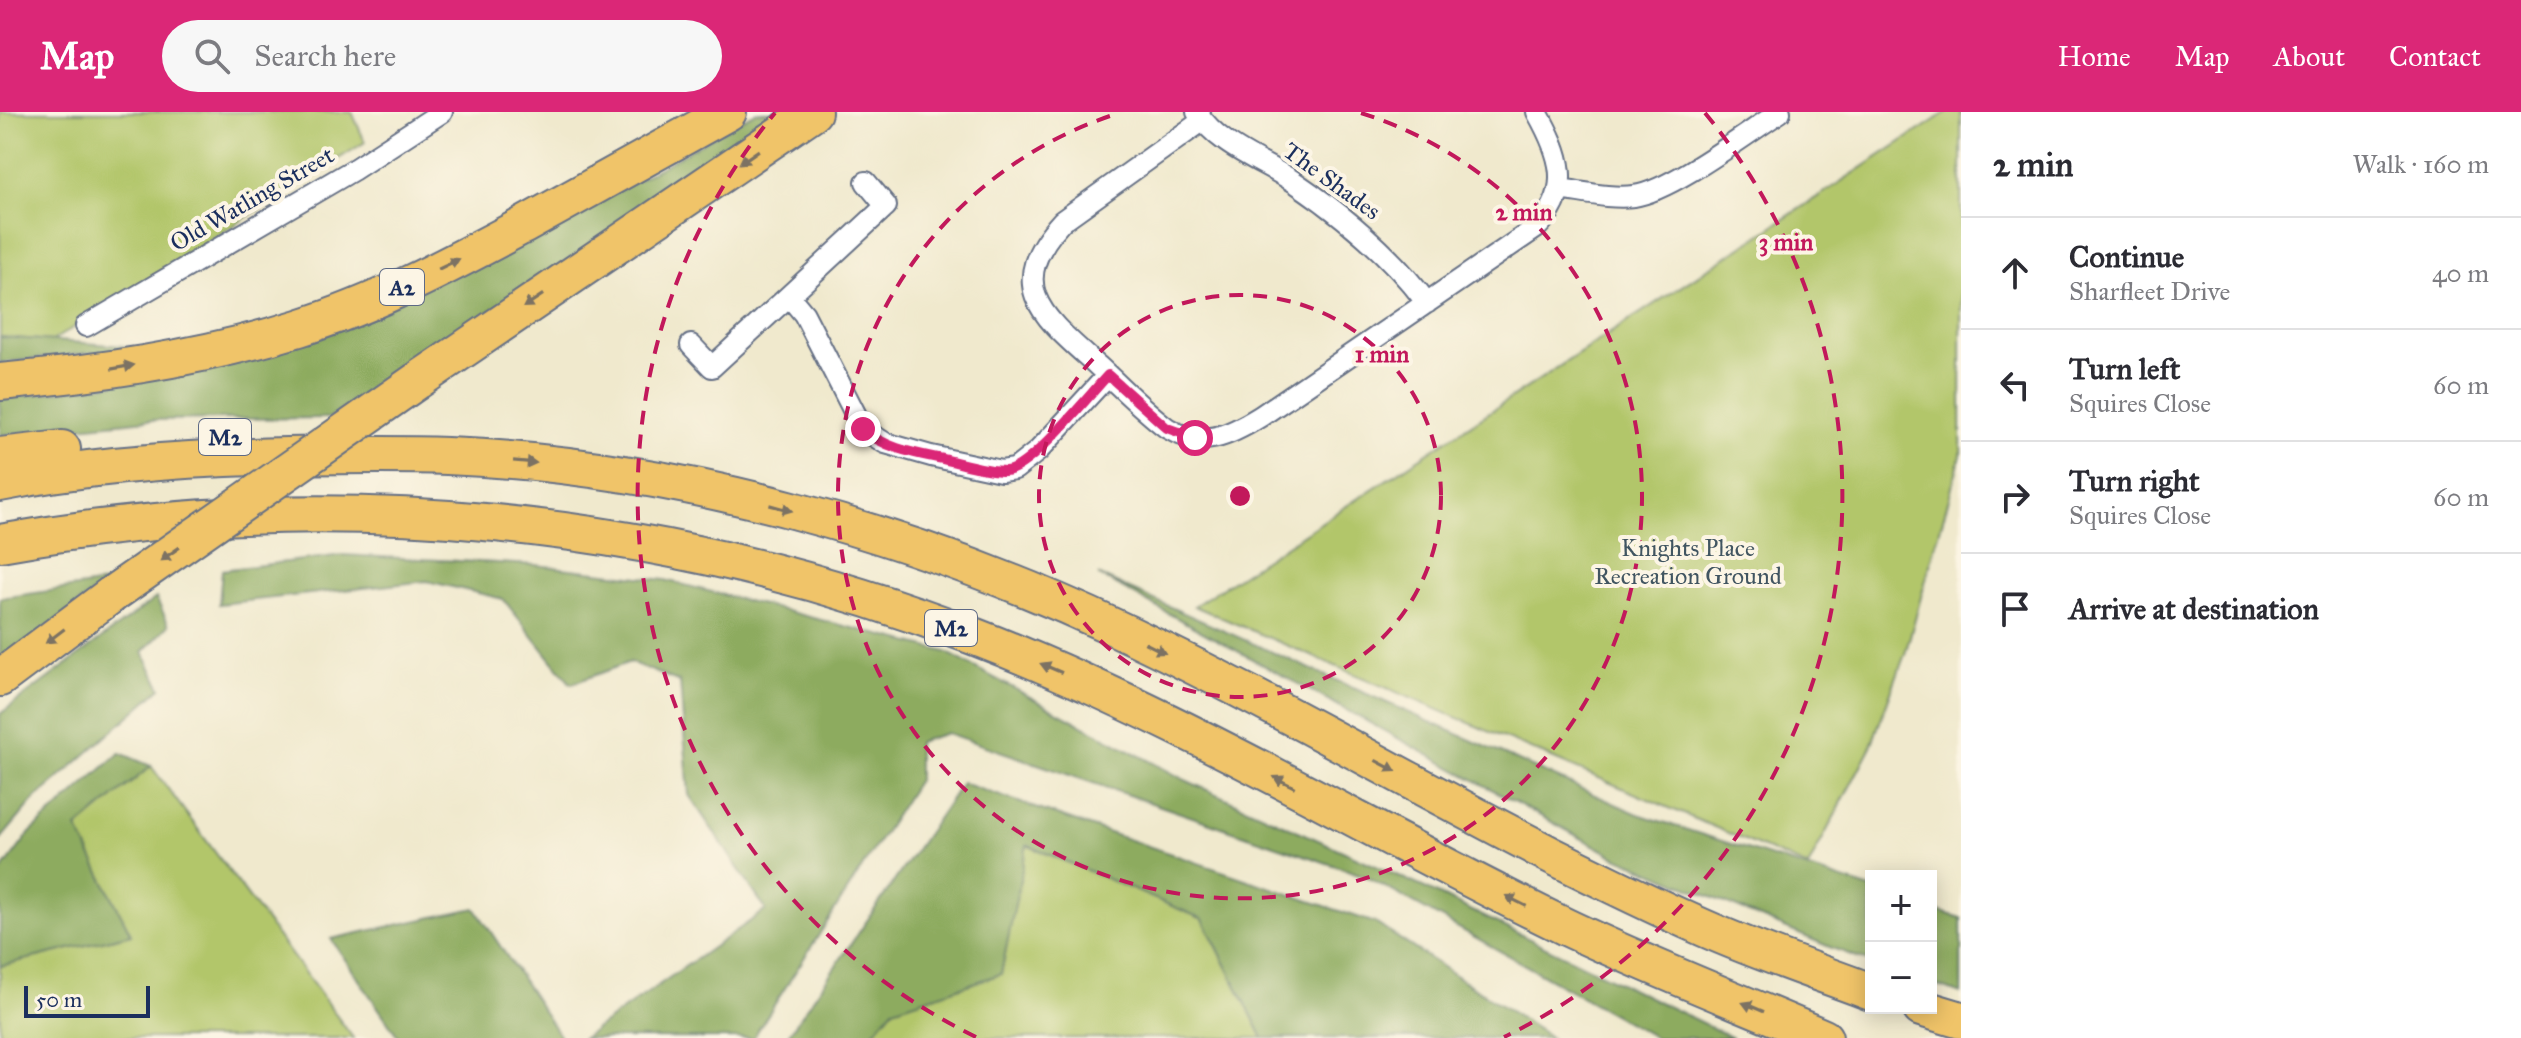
<!DOCTYPE html>
<meta charset="utf-8">
<style>
:root{--surface:#fff;--page:#f7f7f7;--text:#2b2b33;--muted:#7c7c81;--line:#e1e1e2;--accent:#db2777}
body{margin:0;font-family:"IM FELL Great Primer",serif;background:var(--page);color:var(--text)}
.controls{position:absolute;right:24px;bottom:24px;display:grid;overflow:hidden;border-radius:0px;box-shadow:0 4px 20px #0003}
.controls button{width:72px;height:72px;display:grid;place-items:center;padding:0;border:0;border-bottom:2px solid var(--line);background:var(--surface);color:var(--text);font:40px sans-serif}
.scale{position:absolute;left:24px;bottom:20px;width:126px;box-sizing:border-box;padding-left:8px;border:4px solid #1b2f5e;border-top:0;font-size:22px;line-height:28px;white-space:nowrap;color:#1b2f5e;-webkit-text-stroke:6px #fcf5e5;paint-order:stroke}
.stop{position:absolute;width:24px;height:24px;margin:-18px;border:6px solid #db2777;border-radius:50%;background:#fff}
.stop.end{background:#db2777;border-color:#fff;box-shadow:0 2px 8px #0008}
.list{margin:0;padding:0;list-style:none}
h2{display:flex;justify-content:space-between;align-items:center;height:104px;margin:0;padding:0 32px;font-size:34px}
h2 small{font-size:26px;font-weight:400;color:var(--muted)}
.list li{display:grid;grid-template-columns:52px 1fr auto;gap:24px;align-items:center;box-sizing:border-box;height:112px;padding:0 32px;border-top:2px solid var(--line)}
.list b{display:block;font-size:30px;white-space:nowrap}
.list p{margin:0;font-size:26px;white-space:nowrap;color:var(--muted)}
.list em{font-size:26px;font-style:normal;color:var(--muted)}
.icon{flex:none;width:44px;height:44px;fill:none;stroke:currentColor;stroke-width:2;stroke-linecap:round;stroke-linejoin:round}
.map{position:relative;flex:none;width:1961px;height:926px;overflow:hidden}
header{display:flex;align-items:center;gap:48px;box-sizing:border-box;height:112px;padding:0 40px;background:var(--accent);color:#fff}
header strong{font-size:38px}
nav{display:flex;gap:44px;margin-inline-start:auto;font-size:28px}
.search{width:560px;height:72px;background:var(--page);display:flex;align-items:center;gap:20px;box-sizing:border-box;padding:0 28px;border-radius:44px;color:var(--muted);font-size:30px}
main{display:flex}
aside{flex:1;background:var(--surface)}
.map>svg:first-child{display:block}
</style>
<header>
<strong>Map</strong>
<div class="search"><svg class="icon" aria-label="search" viewBox="0 0 24 24"><circle cx="10" cy="10" r="6"/><path d="M15 15l6 6"/></svg>Search here</div>
<nav><a>Home</a><a>Map</a><a>About</a><a>Contact</a></nav>
</header>
<main>
<div class="map">
<svg width="1961" height="926" viewBox="0 0 1961 926">
<rect width="100%" height="100%" fill="#fcf5e5"/>
<filter id="ink" filterUnits="userSpaceOnUse"><feTurbulence type="fractalNoise" baseFrequency=".0125" numOctaves="2"/><feDisplacementMap in="SourceGraphic" scale="16" xChannelSelector="R" yChannelSelector="G"/><feConvolveMatrix kernelMatrix="1 2 1 2 8 2 1 2 1" color-interpolation-filters="sRGB"/></filter>
<filter id="wash" filterUnits="userSpaceOnUse"><feTurbulence type="fractalNoise" baseFrequency=".006" numOctaves="4" result="noise"/><feDisplacementMap in="SourceGraphic" scale="32" xChannelSelector="R" yChannelSelector="G"/><feGaussianBlur stdDeviation="1.8" result="paint"/><feColorMatrix in="noise" values="0 0 0 0 0 0 0 0 0 0 0 0 0 0 0 0 0 1.4 0 .05"/><feComposite in="paint" operator="in"/></filter>
<g filter="url(#wash)">
<rect width="100%" height="100%" fill="#f0e9cd"/>
<!-- green -->
<path fill="#b2c66a" stroke="#667a64" stroke-width="2" d="M 0,0 L 352,0 L 365,30 L 52,229 L 0,225 Z
M 1947,0 L 1961,0 L 1961,343 L 1905,542 L 1871,634 L 1808,755 L 1194,494 Z
M 151,654 L 353,926 L 0,926 L 0,854 L 131,822 L 77,716 Z
M 1026,733 L 1203,807 L 1263,926 L 869,926 L 893,897 L 1001,862 Z"/>
<!-- forest -->
<path fill="#8dab5e" stroke="#546d5e" stroke-width="2" d="M 756,0 L 790,0 L 330,306 L 148,308 L 0,323 L 0,287 L 156,266 L 565,110 Z
M 0,225 L 140,235 L 0,251 Z
M 343,443 L 536,453 L 665,468 L 946,540 L 1183,667 L 1427,777 L 1733,926 L 1656,926 L 1365,764 L 947,621 L 918,630 L 918,668 L 753,926 L 583,926 L 766,798 L 689,683 L 680,570 L 630,550 L 571,572 L 503,487 L 427,469 L 219,492 L 222,458 Z
M 1098,463 L 1638,702 L 1871,777 L 1871,850 L 1832,836 L 1614,744 Z
M 105,471 L 0,553 L 0,486 Z
M 156,486 L 169,513 L 143,540 L 161,576 L 34,688 L 0,728 L 0,602 Z
M 120,641 L 151,654 L 77,716 L 131,822 L 0,854 L 0,761 L 30,721 Z
M 962,671 L 1375,811 L 1551,926 L 1263,926 L 1203,807 L 1027,733 L 1001,862 L 893,897 L 869,926 L 786,926 Z
M 475,796 L 561,926 L 399,926 L 331,827 Z
M 1931,797 L 1961,806 L 1961,882 L 1931,871 Z"/>
</g>
<g filter="url(#ink)">
<g fill="none" stroke-linecap="round" stroke-linejoin="round">
<defs>
<path id="street" d="M 1197,0 C 1218,34 1263,49 1296,71 C 1346,105 1391,143 1427,191
M 1202,9 L 1062,109 C 1001,176 1046,207 1098,254 C 1121,275 1142,297 1167,316 C 1202,337 1229,324 1261,304 L 1536,116 C 1575,78 1560,41 1537,0
M 1559,77 C 1583,80 1610,87 1634,84 C 1671,79 1746,22 1780,0
M 789,184 L 804,202 L 863,317 L 885,331 L 931,344 L 1001,359 L 1015,357 L 1038,339 L 1108,263
M 86,214 L 353,58 L 442,0
M 691,233 L 712,255 L 886,94 L 866,70"/>
<path id="highway" d="M 417,269 L 813,0
M 0,270 C 100,261 203,246 299,216 C 379,191 453,151 526,112 C 594,75 661,37 728,0
M 0,344 L 62,337
M 0,371 C 94,352 192,346 287,344 C 340,343 394,342 447,344 C 676,353 911,420 1118,517 C 1265,586 1406,669 1551,743 C 1601,768 1652,793 1704,816 C 1758,840 1815,859 1871,880
M 0,431 C 326,372 664,405 973,524 C 1179,603 1368,719 1566,815 C 1650,855 1738,889 1824,926
M 0,566 L 111,483
M 1921,896 L 1961,908"/>
</defs>
<!-- street casing -->
<use href="#street" stroke="#667085" stroke-width="24"/>
<!-- highway casing -->
<use href="#highway" stroke="#667085" stroke-width="40"/>
<!-- street -->
<use href="#street" stroke="#fff" stroke-width="20"/>
<!-- highway -->
<use href="#highway" stroke="#f0c469" stroke-width="36"/>
<defs>
<path id="highway-bridge" d="M 111,483 L 417,269"/>
</defs>
<!-- highway-bridge casing -->
<use href="#highway-bridge" stroke="#667085" stroke-width="40" stroke-linecap="butt"/>
<!-- highway-bridge -->
<use href="#highway-bridge" stroke="#f0c469" stroke-width="36"/>
</g>
<!-- one-way arrows -->
<defs><path id="oneway-solid" d="M-6-.8H1V-3.2L6.5 0L1 3.2V.8H-6Z" transform="scale(2)"/></defs>
<g fill="#7b7263">
<use href="#oneway-solid" transform="translate(749 45) rotate(145)"/>
<use href="#oneway-solid" transform="translate(449 152) rotate(-26)"/>
<use href="#oneway-solid" transform="translate(533 189) rotate(147)"/>
<use href="#oneway-solid" transform="translate(123 255) rotate(-10)"/>
<use href="#oneway-solid" transform="translate(525 350) rotate(5)"/>
<use href="#oneway-solid" transform="translate(781 396) rotate(15)"/>
<use href="#oneway-solid" transform="translate(170 442) rotate(145)"/>
<use href="#oneway-solid" transform="translate(55 524) rotate(143)"/>
<use href="#oneway-solid" transform="translate(1155 536) rotate(27)"/>
<use href="#oneway-solid" transform="translate(1051 556) rotate(-157)"/>
<use href="#oneway-solid" transform="translate(1386 654) rotate(28)"/>
<use href="#oneway-solid" transform="translate(1284 670) rotate(-153)"/>
<use href="#oneway-solid" transform="translate(1516 789) rotate(-153)"/>
<use href="#oneway-solid" transform="translate(1753 895) rotate(-157)"/>
</g>
</g>
<g fill="none" stroke-linecap="round" stroke-linejoin="round" filter="url(#ink)">
<!-- route -->
<path stroke="#db2777" stroke-width="10" d="M 863,317 C 882,335 913,341 938,346 C 959,350 983,359 1005,359 C 1029,359 1089,283 1108,263 L 1167,316 L 1195,326"/>
</g>
<!-- distance rings -->
<g fill="none" stroke="#c2185b" stroke-width="4" stroke-dasharray="14 10">
<circle cx="1240" cy="384" r="201"/>
<path d="M1361 1A402 402 0 1 1 1119 1"/>
<path d="M976 925A602 602 0 0 1 775 1M1705 1A602 602 0 0 1 1504 925"/>
</g>
<g text-anchor="middle" stroke-width="8" stroke-linejoin="round" paint-order="stroke">
<!-- shield labels -->
<g fill="#fcf5e5" stroke="#5e6a86" stroke-width="2">
<rect x="380" y="157" width="44" height="36" rx="6"/>
<rect x="199" y="307" width="52" height="36" rx="6"/>
<rect x="925" y="498" width="52" height="36" rx="6"/>
</g>
<g font-size="22" font-weight="bold" fill="#1b2f5e">
<text x="402" y="183">A2</text>
<text x="225" y="333">M2</text>
<text x="951" y="524">M2</text>
</g>
<!-- street labels -->
<g font-size="24" fill="#1b2f5e" stroke="#fcf5e5">
<text transform="translate(1332 69) rotate(36)" y="8">The Shades</text>
<text transform="translate(252 87) rotate(-30)" y="8">Old Watling Street</text>
</g>
<!-- park labels -->
<g font-size="24" fill="#415561" stroke="#fcf5e5">
<text x="1688" y="444">Knights Place<tspan x="1688" dy="28">Recreation Ground</tspan></text>
</g>
</g>
<circle cx="1240" cy="384" r="12" fill="#c2185b" stroke="#fcf5e5" stroke-width="4"/>
<g font-size="24" text-anchor="middle" font-weight="bold" fill="#c2185b" stroke="#fcf5e5" stroke-width="8" stroke-linejoin="round" paint-order="stroke">
<text x="1524" y="108">2 min</text>
<text x="1786" y="138">3 min</text>
<text x="1382" y="250">1 min</text>
</g>
</svg>
<div class="controls">
<button>+</button>
<button>−</button>
</div>
<div class="scale">50 m</div>
<div class="stop" style="left:1195px;top:326px"></div>
<div class="stop end" style="left:863px;top:317px"></div>
</div>
<aside>
<h2>2 min<small>Walk · 160 m</small></h2>
<ul class="list">
<li><svg class="icon" aria-label="ahead" viewBox="0 0 24 24"><path d="M12 20V5M6 11l6-6 6 6"/></svg><div><b>Continue</b><p>Sharfleet Drive</p></div><em>40 m</em></li>
<li><svg class="icon" aria-label="left" viewBox="0 0 24 24"><path d="M17 20v-9H6M10 6l-5 5 5 5"/></svg><div><b>Turn left</b><p>Squires Close</p></div><em>60 m</em></li>
<li><svg class="icon" aria-label="right" viewBox="0 0 24 24"><path d="M7 20v-9h11M14 6l5 5-5 5"/></svg><div><b>Turn right</b><p>Squires Close</p></div><em>60 m</em></li>
<li><svg class="icon" aria-label="arrive" viewBox="0 0 24 24"><path d="M6 21V4h12l-3 4 3 4H6"/></svg><div><b>Arrive at destination</b></div></li>
</ul>
</aside>
</main>
